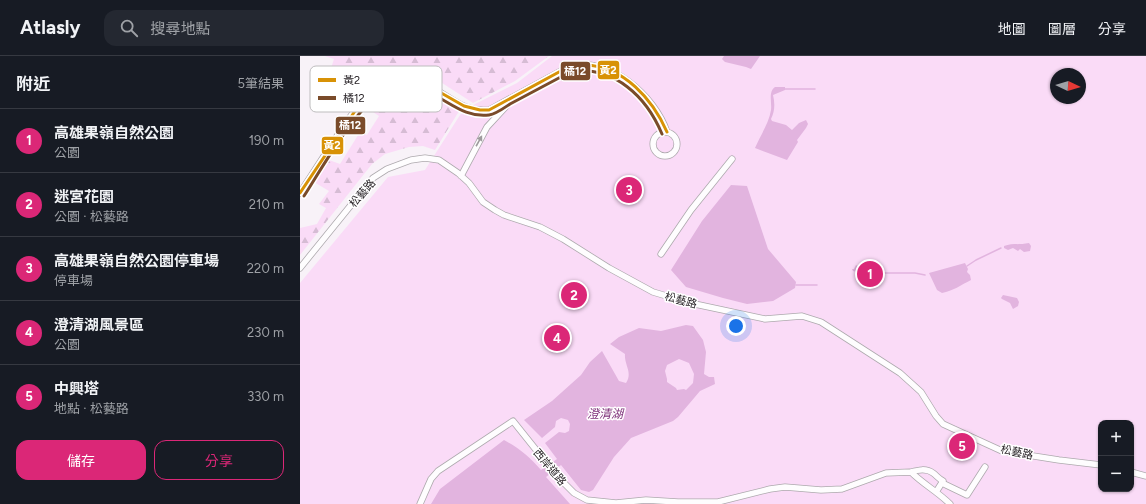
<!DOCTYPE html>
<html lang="zh-TW">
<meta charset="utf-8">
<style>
:root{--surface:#171b24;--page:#242831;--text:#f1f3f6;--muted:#9ea1a6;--line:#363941;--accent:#db2777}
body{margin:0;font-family:Figtree,"Noto Sans TC",sans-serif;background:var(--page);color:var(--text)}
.controls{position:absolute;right:12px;bottom:12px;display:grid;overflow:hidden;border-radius:8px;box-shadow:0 1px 3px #0004}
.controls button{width:36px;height:36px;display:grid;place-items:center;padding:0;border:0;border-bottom:1px solid var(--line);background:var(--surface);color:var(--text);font:20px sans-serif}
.compass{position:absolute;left:750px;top:12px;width:36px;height:36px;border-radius:50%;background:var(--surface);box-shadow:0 1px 3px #0004;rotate:94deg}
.you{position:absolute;left:436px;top:270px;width:14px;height:14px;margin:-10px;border:3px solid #fff;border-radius:50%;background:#1a73e8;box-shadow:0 0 0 6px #1a73e833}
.badge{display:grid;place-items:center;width:26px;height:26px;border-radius:50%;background:var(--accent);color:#fff;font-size:13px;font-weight:700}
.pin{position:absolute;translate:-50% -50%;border:2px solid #fff;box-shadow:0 1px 4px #0006}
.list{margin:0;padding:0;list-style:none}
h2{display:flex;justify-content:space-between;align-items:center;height:52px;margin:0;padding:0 16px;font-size:17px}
h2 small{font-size:13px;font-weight:400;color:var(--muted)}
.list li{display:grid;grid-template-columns:26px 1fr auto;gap:12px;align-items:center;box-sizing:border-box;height:64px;padding:0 16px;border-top:1px solid var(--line)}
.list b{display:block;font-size:15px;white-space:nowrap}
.list p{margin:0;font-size:13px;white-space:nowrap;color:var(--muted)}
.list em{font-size:13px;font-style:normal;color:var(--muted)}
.actions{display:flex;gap:8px;padding:12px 16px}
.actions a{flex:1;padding:9px 0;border:1px solid var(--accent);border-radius:12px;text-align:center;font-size:14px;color:var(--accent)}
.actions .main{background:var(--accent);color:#fff}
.icon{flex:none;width:22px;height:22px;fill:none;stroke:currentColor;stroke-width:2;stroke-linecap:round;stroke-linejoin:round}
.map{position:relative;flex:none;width:846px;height:448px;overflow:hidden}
header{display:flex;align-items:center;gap:24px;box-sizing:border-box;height:56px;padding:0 20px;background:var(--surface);border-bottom:1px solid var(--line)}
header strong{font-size:19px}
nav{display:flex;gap:22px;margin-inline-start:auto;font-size:14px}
.search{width:280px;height:36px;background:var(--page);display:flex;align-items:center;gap:10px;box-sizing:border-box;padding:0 14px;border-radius:12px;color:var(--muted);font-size:15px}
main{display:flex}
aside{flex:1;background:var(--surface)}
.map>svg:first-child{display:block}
</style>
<header>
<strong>Atlasly</strong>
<div class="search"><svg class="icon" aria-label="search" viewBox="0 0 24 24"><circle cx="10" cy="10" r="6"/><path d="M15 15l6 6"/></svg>搜尋地點</div>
<nav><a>地圖</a><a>圖層</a><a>分享</a></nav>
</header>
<main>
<aside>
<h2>附近<small>5筆結果</small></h2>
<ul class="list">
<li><span class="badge">1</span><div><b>高雄果嶺自然公園</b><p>公園</p></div><em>190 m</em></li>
<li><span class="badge">2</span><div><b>迷宮花園</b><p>公園 · 松藝路</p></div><em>210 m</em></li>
<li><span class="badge">3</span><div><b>高雄果嶺自然公園停車場</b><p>停車場</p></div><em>220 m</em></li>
<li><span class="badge">4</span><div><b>澄清湖風景區</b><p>公園</p></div><em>230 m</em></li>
<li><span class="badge">5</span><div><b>中興塔</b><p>地點 · 松藝路</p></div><em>330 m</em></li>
</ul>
<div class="actions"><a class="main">儲存</a><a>分享</a></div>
</aside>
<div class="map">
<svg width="846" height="448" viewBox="0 0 846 448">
<defs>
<pattern id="forest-firs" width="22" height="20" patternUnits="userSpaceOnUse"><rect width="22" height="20" fill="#fadbf7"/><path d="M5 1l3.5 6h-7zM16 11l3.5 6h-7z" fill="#d6bcd4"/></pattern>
</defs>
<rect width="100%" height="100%" fill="#f8f2f8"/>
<!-- green -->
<path fill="#fadbf7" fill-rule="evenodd" d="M 252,0 L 846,0 L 846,448 L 0,448 L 0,227 L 88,121 L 125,114 L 160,59 L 175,48 L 217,27 ZM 756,18 L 780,18 L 780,42 L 756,42 ZM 801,367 L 831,367 L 831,433 L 801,433 Z"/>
<!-- forest -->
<path fill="url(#forest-firs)" d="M 25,0 L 249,0 L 215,25 L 173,47 L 139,25 L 109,14 L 86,18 L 61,36 L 45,35 L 37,38 L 24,33 L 34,3 Z
M 105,27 L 122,30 L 161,52 L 135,94 L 123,90 L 109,91 L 85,98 L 72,108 L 0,199 L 0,172 L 17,168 L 26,152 L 19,148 L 29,135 L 14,126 L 29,104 L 40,108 L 60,76 L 67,79 L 79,60 L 64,50 L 83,32 Z"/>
<!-- water -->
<path fill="#e2b4df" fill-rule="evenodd" d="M 424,0 L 460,0 L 451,13 L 446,11 L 425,6 L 422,3 Z
M 475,31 L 485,31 L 485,34 L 473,39 C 475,47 475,55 471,63 L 472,65 L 486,69 L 492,74 L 499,67 L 506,64 L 508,68 L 506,72 L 497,84 L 498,86 L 487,104 L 455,92 C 460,80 469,67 471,54 C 472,46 468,36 475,31 Z
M 431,129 L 447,130 L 468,193 L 496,226 L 495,232 L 473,245 L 447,248 L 423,242 L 386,231 L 371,214 L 402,165 Z
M 729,187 L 731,190 L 730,195 L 724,196 L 720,193 L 718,195 L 713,192 L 708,194 L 704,192 L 704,190 C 712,187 720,189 729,187 Z
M 665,207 L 668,213 L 667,216 L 670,219 L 671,224 C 661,229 653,235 642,237 L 637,234 L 629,217 Z
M 556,209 L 565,214 L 574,214 L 578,218 L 573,221 L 560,220 L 557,216 L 553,215 L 552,213 L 554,213 Z
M 703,239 L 717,242 L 719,246 L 718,250 L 713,253 L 710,247 L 702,243 L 701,242 Z
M 386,269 L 393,270 L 403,284 L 406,296 L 404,318 L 409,321 L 414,321 L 415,328 L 400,335 L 378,361 L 373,365 L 331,382 L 314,401 L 293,434 L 289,436 L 281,434 L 261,409 L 246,421 L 270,448 L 131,448 L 140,433 L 204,384 C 219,392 230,401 241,414 L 257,403 L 245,387 L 259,376 L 265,377 L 269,375 L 270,368 L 268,364 L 261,362 L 256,365 L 255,371 L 242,382 L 224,364 L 252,345 L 281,319 L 290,306 L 302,295 L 319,325 L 326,327 C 333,316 324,309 325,298 L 310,288 L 319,281 L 339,272 L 361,275 ZM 379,303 L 389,307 L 394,318 L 393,327 L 386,334 L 384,333 L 377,334 L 376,332 L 367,326 L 367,323 L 365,315 L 367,309 Z"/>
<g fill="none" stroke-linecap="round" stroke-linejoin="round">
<!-- stream -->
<path stroke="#e2b4df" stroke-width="1.5" d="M 485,33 L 515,33
M 667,210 L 676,204 L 701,192
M 578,217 L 615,217 L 625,219
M 496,229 L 517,229"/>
<defs>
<path id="minor" d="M353 88a12 12 0 1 1 24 0a12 12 0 1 1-24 0Z
M 161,120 L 187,71 L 212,44
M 0,137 C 10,122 20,106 30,91 C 46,67 65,32 95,24 C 105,21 118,26 128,30 C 150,39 162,57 189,54 L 270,10 C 310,0 355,40 367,76
M 361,198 L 391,154 L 432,103
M 0,212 L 73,122 L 87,113 L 111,104 L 125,102 L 139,104 L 158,117 L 169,127 L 183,146 L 195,154 L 204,159 L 240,171 L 263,183 L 309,212 L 353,236 L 390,247 L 465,263 L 502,260 L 521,266 L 600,317 L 621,336 L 636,360 L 643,368 L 702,395 L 759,404 L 801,409
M 611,416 C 618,414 626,412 633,417 C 637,420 639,423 643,425 L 636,436
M 831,416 L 846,420
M 642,427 L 667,439 L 685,411
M 120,448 L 131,423 L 138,415 L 213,365 L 257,420 L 274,437 L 287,444 L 316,447 L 346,444 L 378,446 L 418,446 L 470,433 L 485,431 L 521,434 L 542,433 L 586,417 L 611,416 C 623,428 638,436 650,448"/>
</defs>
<!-- minor casing -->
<use href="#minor" stroke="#ada9ad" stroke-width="7"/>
<!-- minor -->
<use href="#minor" stroke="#fefdfe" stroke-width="5.5"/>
<defs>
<path id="bus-1" d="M 0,137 L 57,52 L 74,34 L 84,28 L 99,23 L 112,24 L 136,34 L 164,50 L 180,54 L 189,54 L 270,10 C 275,10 280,8 285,9 C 324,10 353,44 367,76"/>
<path id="bus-2" d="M 4,140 C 23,111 64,35 98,28 C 109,27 121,32 130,37 C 150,46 165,62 189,59 C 196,58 204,52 210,48 C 231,37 251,26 272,15 C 315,11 346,40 362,78"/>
</defs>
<!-- bus-1 casing -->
<use href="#bus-1" stroke="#fff" stroke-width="6"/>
<!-- bus-2 casing -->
<use href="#bus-2" stroke="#fff" stroke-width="6"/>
<!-- bus-1 -->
<use href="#bus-1" stroke="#d89206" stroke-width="3"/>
<!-- bus-2 -->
<use href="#bus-2" stroke="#7a4b2a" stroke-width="3"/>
</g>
<!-- one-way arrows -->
<defs><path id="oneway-solid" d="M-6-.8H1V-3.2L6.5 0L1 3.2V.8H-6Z"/></defs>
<use fill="#9e9b9d" href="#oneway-solid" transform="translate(179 85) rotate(-61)"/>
<g text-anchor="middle" stroke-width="3" stroke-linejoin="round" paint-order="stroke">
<!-- street labels -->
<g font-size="11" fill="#282327" stroke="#fff">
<text transform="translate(62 137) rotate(-49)" y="4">松藝路</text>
<text transform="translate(381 244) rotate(15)" y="4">松藝路</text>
<text transform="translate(717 396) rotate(12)" y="4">松藝路</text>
<text transform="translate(250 411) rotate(50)" y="4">西岸道路</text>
</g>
<!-- water labels -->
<g font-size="12" font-style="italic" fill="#80347c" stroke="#fff">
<text x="305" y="362">澄清湖</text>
</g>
</g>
<!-- legend -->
<rect x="10" y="10" width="132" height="46" rx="6" fill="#fff" stroke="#bebdbe" stroke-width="1"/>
<rect x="18" y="22" width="18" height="4" fill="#d89206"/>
<rect x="18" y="40" width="18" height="4" fill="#7a4b2a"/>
<g font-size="11" fill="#282327">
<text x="43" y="28">黃2</text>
<text x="43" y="46">橘12</text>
</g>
<g stroke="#fff" stroke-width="1.5">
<rect x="297" y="4" width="23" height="20" rx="4" fill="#d89206"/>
<rect x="260" y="5" width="31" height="20" rx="4" fill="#7a4b2a"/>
<rect x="35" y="60" width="31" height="19" rx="4" fill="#7a4b2a"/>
<rect x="21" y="80" width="23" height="19" rx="4" fill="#d89206"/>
</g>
<g font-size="11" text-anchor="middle" font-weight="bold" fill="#fff">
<text x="308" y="18">黃2</text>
<text x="275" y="19">橘12</text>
<text x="50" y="73">橘12</text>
<text x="32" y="93">黃2</text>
</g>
</svg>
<div class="controls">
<button>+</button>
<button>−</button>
</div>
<svg class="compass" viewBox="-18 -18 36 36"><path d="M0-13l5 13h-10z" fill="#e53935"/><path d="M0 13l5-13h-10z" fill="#9ea1a6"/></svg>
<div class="you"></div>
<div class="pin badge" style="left:570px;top:218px">1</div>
<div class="pin badge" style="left:274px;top:239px">2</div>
<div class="pin badge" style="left:329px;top:134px">3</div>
<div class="pin badge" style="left:257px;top:282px">4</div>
<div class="pin badge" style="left:662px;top:390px">5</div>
</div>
</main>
